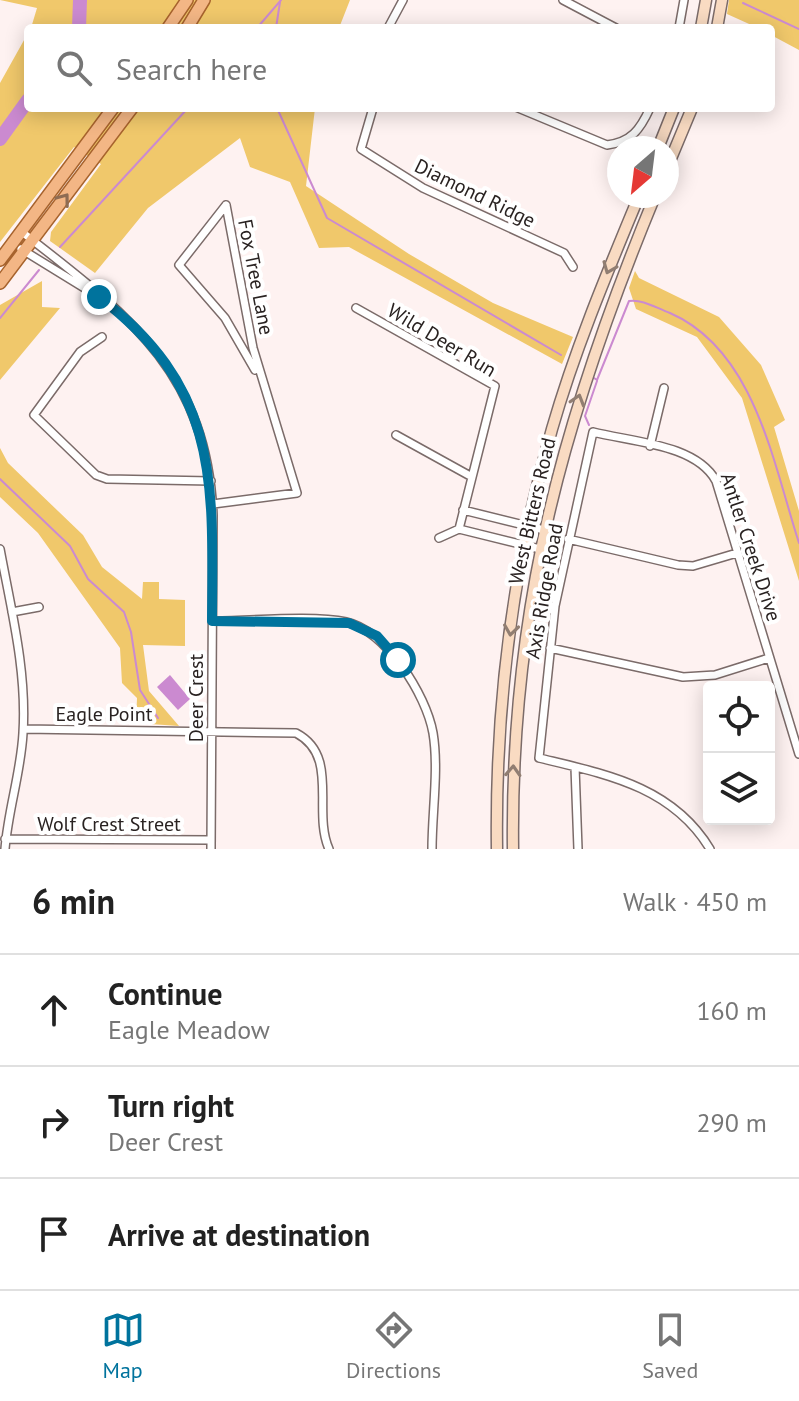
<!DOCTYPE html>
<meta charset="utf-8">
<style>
:root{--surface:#fff;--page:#f6f6f6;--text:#222;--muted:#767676;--line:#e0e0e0;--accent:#00739d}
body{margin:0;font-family:"PT Sans",sans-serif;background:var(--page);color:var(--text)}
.controls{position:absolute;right:24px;bottom:24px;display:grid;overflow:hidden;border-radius:8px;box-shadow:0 4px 20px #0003}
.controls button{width:72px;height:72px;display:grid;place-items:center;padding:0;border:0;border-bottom:2px solid var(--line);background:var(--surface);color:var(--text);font:40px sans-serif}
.compass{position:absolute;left:607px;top:136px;width:72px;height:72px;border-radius:50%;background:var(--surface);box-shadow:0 4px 20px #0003;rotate:208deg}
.stop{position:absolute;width:24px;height:24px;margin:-18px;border:6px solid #00739d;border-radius:50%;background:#fff}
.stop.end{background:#00739d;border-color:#fff;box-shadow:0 2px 8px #0008}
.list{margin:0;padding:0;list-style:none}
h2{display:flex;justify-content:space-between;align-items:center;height:104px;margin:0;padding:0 32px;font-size:34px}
h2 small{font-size:26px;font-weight:400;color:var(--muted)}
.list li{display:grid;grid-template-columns:52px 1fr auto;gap:24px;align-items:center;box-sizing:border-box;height:112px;padding:0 32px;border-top:2px solid var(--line)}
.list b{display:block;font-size:30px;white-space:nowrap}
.list p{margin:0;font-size:26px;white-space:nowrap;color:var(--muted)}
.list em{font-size:26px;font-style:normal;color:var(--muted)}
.icon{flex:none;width:44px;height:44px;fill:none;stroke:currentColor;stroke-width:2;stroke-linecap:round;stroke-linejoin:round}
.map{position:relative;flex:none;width:799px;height:849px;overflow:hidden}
.search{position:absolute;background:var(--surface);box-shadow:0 4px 20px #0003;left:24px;right:24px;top:24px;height:88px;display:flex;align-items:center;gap:20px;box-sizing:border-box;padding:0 28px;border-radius:8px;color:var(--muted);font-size:30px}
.sheet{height:440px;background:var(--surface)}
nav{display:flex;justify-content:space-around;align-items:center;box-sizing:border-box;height:112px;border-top:2px solid var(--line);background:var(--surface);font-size:22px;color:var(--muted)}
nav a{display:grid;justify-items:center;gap:4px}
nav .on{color:var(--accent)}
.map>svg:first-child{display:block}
</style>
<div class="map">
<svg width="799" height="849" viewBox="0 0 799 849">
<rect width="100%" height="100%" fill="#fef2f1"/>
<!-- green -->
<path fill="#f0c86b" d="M 0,0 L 350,0 L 339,28 L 31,28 L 37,8 Z
M 729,0 L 799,0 L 799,50 L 771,35 L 771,28 L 758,28 L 727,14 Z
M 28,33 L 28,108 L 315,108 L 306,186 L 409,254 L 493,303 L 573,337 L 562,364 L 349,247 L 319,248 L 290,182 L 250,167 L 240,138 L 148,208 L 95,273 L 50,241 L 51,232 L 101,164 L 74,147 L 0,242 L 0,83 Z
M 635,271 L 639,278 L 719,317 L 761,365 L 785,420 L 774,427 L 799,511 L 799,581 L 742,398 L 697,337 L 636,309 L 629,288 Z
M 42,281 L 42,307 L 60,308 L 0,380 L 0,305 Z
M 0,448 L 8,463 L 83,535 L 102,567 L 142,599 L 143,582 L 159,582 L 159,599 L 185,600 L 185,646 L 143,645 L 149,691 L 179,726 L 136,723 L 137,698 L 122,683 L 120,648 L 38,533 L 0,497 Z"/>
<!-- water -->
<path fill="#cb8ad0" d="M 170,675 L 190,699 L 178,710 L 157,687 Z"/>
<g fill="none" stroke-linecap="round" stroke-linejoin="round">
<!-- stream -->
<path stroke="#cb8ad0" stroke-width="2" d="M 743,3 L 799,29
M 257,28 L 281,0
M 276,28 L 280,2
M 277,108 L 327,218 L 561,355
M 60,247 L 188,108
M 0,318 L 39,270
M 594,378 L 597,380 L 629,301 C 643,299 656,308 670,313 C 755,350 773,463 799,543
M 589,425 L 585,416 L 597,381
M 0,479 L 70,546 L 88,579 L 124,612 L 131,632 L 140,690 L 158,718"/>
<!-- river -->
<path stroke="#cb8ad0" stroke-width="14" d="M 79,28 L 80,0
M 0,139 L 28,100"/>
<defs>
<path id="street" d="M 563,0 L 616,28
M 388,28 L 403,0
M 679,28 L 684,0
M 373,108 L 361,149 L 423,188 L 564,253 L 573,267
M 518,108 L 607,145 C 631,142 640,130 650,108
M 226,205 L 179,265 L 225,318 L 255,370
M 22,232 C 127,314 207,371 213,515 L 211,849
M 21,249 L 86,289
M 356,308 L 495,386 L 459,529 L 439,538
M 102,337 L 80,352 L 34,415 L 96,475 L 107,479 L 211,481
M 396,435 L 472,477
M 650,446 L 664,388
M 213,504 L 297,493 L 253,348 L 226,205
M 463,510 L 544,530
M 459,529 L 540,549
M 568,539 L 678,565 L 693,566 L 737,553
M 0,549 C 11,609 27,671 23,733 C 21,772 8,810 5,849
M 12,612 L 39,607
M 212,621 C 248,621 314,615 346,622 C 386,631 426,694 433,733 C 439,769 432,812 432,849
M 550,648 L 683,677 L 715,675 L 769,658
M 24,729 L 296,733 C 340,756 312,811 329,849
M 575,767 L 578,849
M 5,839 L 211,840
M 710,849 C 672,786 605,774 539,758 L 555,606 L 593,432 C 632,442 696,444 716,481 L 799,754"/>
<path id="secondary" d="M 701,28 L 706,0
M 717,28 L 722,0
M 658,148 L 674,108
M 667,168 L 692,108
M 497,849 C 495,708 513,565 552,429 C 575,349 607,273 639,196
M 513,849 C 510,608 564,416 655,196"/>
<path id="primary" d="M 168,28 L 187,0
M 187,28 L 204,0
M 0,260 L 113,108
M 0,283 L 132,108"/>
</defs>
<!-- street casing -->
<use href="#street" stroke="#7b6b69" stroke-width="10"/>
<!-- secondary casing -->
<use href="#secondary" stroke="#7b6b69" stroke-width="13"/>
<!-- primary casing -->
<use href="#primary" stroke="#a7632d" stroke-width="14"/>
<!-- street -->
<use href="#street" stroke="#fff" stroke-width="7"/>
<!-- secondary -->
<use href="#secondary" stroke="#f9dbc2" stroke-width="10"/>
<!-- primary -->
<use href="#primary" stroke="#f3b685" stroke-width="11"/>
</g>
<!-- one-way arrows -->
<defs><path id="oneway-chevron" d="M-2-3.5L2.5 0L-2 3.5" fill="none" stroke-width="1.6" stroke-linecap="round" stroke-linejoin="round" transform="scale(2)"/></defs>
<use stroke="#8e6c53" href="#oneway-chevron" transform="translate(64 199) rotate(-53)"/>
<g stroke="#917e72">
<use href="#oneway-chevron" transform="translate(609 268) rotate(112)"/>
<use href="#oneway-chevron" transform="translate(578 400) rotate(-73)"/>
<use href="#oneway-chevron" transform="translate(511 630) rotate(98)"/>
<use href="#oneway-chevron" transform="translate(513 771) rotate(-87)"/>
</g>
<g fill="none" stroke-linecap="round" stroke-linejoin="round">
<!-- route -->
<path stroke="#00739d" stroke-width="10" d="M 99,297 C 220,389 213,482 212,621 L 349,623 L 377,636 L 398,660"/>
</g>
<g text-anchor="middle" stroke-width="8" stroke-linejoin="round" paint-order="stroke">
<!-- street labels -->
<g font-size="20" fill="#292221" stroke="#fff">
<text transform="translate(475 193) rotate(26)" y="7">Diamond Ridge</text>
<text transform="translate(256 277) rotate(79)" y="7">Fox Tree Lane</text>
<text transform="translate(442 340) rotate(31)" y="7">Wild Deer Run</text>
<text transform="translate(532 511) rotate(-77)" y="7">West Bitters Road</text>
<text transform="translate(751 547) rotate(72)" y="7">Antler Creek Drive</text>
<text transform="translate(544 591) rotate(-80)" y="7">Axis Ridge Road</text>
<text transform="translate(196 698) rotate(-90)" y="7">Deer Crest</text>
<text x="104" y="721">Eagle Point</text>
<text x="109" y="831">Wolf Crest Street</text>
</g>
</g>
</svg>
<div class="controls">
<button><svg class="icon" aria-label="locate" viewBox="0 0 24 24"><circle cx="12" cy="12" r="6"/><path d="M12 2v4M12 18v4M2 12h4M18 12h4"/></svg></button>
<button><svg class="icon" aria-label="layers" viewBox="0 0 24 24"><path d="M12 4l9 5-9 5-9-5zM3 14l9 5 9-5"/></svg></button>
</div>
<svg class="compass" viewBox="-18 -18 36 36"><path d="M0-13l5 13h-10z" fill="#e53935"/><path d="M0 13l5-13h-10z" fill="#767676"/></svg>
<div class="stop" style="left:398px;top:660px"></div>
<div class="stop end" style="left:99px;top:297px"></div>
<div class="search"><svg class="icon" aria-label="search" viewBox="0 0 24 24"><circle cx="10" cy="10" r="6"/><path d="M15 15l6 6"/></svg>Search here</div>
</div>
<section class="sheet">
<h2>6 min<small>Walk · 450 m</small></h2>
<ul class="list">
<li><svg class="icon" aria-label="ahead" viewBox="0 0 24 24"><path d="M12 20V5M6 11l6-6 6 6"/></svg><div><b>Continue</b><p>Eagle Meadow</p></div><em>160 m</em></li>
<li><svg class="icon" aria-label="right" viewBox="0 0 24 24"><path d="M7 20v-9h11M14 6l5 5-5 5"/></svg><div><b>Turn right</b><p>Deer Crest</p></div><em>290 m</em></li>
<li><svg class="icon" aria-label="arrive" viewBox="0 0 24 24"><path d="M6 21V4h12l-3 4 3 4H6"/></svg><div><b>Arrive at destination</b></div></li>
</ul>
</section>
<nav>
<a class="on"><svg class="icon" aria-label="map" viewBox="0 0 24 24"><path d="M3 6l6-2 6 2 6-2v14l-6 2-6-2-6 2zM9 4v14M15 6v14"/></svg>Map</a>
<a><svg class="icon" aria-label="directions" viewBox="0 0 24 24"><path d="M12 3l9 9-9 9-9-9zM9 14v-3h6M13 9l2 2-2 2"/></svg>Directions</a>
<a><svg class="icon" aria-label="saved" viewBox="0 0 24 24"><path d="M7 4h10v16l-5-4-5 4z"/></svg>Saved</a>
</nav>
